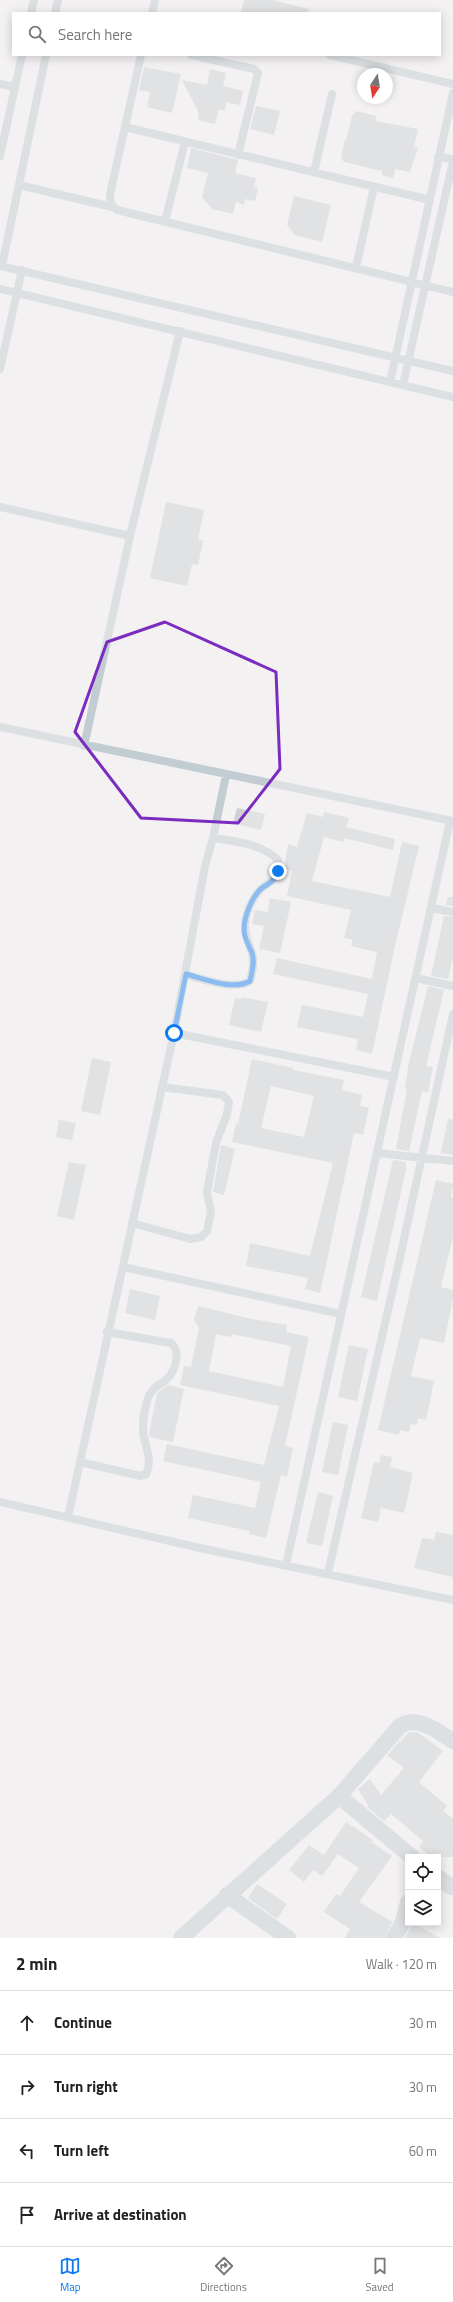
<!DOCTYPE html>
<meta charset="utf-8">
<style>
:root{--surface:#fff;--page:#f6f6f6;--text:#222;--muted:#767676;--line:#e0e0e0;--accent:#0f7aef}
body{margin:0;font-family:"Titillium Web",sans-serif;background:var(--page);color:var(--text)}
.controls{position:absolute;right:12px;bottom:12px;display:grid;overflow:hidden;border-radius:0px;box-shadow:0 2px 10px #0003}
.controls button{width:36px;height:36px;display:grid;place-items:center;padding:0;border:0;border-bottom:1px solid var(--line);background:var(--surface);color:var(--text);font:20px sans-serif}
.compass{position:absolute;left:357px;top:68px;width:36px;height:36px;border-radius:50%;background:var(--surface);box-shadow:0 2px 10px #0003;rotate:192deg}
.stop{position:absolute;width:12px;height:12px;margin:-9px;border:3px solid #0f7aef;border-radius:50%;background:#fff}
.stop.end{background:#0f7aef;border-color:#fff;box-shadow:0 1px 4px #0008}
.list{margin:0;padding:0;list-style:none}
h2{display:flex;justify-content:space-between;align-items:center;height:52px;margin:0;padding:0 16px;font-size:17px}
h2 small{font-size:13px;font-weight:400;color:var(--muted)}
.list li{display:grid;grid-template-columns:26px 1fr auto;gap:12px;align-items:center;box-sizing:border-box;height:64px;padding:0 16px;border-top:1px solid var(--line)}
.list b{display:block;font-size:15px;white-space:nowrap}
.list em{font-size:13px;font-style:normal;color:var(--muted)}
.icon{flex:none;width:22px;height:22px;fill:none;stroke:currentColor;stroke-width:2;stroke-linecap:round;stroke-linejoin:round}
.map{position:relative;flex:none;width:453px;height:1938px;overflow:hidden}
.search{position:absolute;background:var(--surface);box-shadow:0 2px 10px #0003;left:12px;right:12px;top:12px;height:44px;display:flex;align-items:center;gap:10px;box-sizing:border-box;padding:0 14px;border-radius:0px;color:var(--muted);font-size:15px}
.sheet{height:308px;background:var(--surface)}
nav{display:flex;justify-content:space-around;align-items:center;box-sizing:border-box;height:56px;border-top:1px solid var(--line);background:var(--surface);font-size:11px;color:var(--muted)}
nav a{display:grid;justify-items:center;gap:2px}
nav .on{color:var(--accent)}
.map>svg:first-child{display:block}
</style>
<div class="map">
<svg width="453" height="1938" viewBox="0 0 453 1938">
<rect width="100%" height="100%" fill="#f3f1f1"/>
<!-- building -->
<path fill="#cdd0d6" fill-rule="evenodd" d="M 244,0 L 272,0 L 309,9 L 308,13 L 241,13 Z
M 144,67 L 181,74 L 172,113 L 147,107 L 150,92 L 139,90 Z
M 210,69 L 226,73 L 223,86 L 243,91 L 240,105 L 226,102 L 225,111 L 219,109 L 215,124 L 198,120 L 199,113 L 182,80 L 207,85 Z
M 256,106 L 280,111 L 274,135 L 250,129 Z
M 356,111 L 376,116 L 375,121 L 418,129 L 414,147 L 418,148 L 410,172 L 395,169 L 393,178 L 382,175 L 382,171 L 344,162 L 341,158 L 345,139 L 346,141 L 352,116 Z
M 191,148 L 238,160 L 235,173 L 256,178 L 254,187 L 258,188 L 255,201 L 245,199 L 244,205 L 236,202 L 233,214 L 212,209 L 202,197 L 208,173 L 187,168 Z
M 294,196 L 331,205 L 322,242 L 295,235 L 287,225 Z
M 166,502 L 204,510 L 198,539 L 203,541 L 198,565 L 192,564 L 187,586 L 150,578 Z
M 237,808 L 265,814 L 261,830 L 233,823 Z
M 324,812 L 349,818 L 346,827 L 395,839 L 393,850 L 344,838 L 343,842 L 324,837 L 312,881 L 390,897 L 402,842 L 419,846 L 395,946 L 372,1054 L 356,1050 L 358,1039 L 297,1027 L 302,1005 L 363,1017 L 368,994 L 273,974 L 277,958 L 372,979 L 377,952 L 351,946 L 353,940 L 344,938 L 351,910 L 287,896 L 292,871 L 284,869 L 288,844 L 297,847 L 307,813 L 323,817 Z
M 448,897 L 453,897 L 453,906 L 446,905 Z
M 270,898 L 291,902 L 280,953 L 259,949 L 264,926 L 252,924 L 255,910 L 268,912 Z
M 444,916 L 453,917 L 453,957 L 448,979 L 431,976 Z
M 428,986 L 444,990 L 426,1066 L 433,1067 L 428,1093 L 422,1091 L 409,1151 L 396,1149 L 407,1089 L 405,1088 L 409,1062 Z
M 241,997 L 268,1002 L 261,1032 L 229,1025 L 235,998 L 241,999 Z
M 92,1058 L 111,1062 L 100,1115 L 81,1111 Z
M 252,1059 L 293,1068 L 293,1070 L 344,1080 L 342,1090 L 362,1095 L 360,1106 L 369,1108 L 363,1135 L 354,1133 L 320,1293 L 305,1289 L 308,1278 L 246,1266 L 250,1243 L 310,1256 L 333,1163 L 232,1142 L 236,1123 L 238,1124 ZM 271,1086 L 314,1096 L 304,1137 L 261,1128 Z
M 448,1119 L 453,1120 L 453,1155 L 441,1153 Z
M 59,1120 L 76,1123 L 72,1140 L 56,1137 Z
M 221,1145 L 235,1149 L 224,1195 L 213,1192 Z
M 393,1160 L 406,1162 L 406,1169 L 377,1301 L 361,1297 Z
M 69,1162 L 86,1165 L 74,1220 L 57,1216 Z
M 436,1180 L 453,1184 L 451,1198 L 453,1198 L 453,1236 L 441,1287 L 453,1290 L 453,1298 L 444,1343 L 420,1338 L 411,1376 L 434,1381 L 426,1420 L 418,1418 L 417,1425 L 411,1424 L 409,1432 L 400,1430 L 399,1435 L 378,1430 Z
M 130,1289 L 160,1296 L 155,1320 L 125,1313 Z
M 198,1306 L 252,1319 L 287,1325 L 286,1332 L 309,1337 L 285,1446 L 293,1448 L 287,1477 L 281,1475 L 266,1538 L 249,1534 L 250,1531 L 188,1518 L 193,1495 L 255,1508 L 261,1482 L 163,1461 L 167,1444 L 264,1465 L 279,1406 L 180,1385 L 184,1366 L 191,1367 L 199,1328 L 194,1320 ZM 216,1334 L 231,1337 L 232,1334 L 291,1346 L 283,1387 L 209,1371 Z
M 349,1345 L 368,1349 L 357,1401 L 338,1397 Z
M 168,1385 L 184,1389 L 173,1442 L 150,1437 L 149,1434 L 157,1393 Z
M 333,1422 L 348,1425 L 338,1475 L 322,1472 Z
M 381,1455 L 392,1457 L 390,1467 L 413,1473 L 404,1513 L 381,1508 L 378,1522 L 361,1518 L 374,1462 L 379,1463 Z
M 318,1492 L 333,1496 L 322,1546 L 306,1543 Z
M 436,1532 L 453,1535 L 453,1577 L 414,1568 L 422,1538 L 434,1540 Z
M 417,1732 L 443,1751 L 419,1782 L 447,1806 L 443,1811 L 453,1819 L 453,1857 L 432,1857 L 419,1847 L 423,1841 L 391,1814 L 384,1821 L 367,1807 L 368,1805 L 358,1789 L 370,1779 L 381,1795 L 404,1768 L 387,1755 L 400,1741 L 401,1742 L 408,1733 Z
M 346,1822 L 373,1840 L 371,1842 L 392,1856 L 359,1902 L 392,1922 L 385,1938 L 345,1938 L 350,1929 L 324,1912 L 336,1894 L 340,1896 L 359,1868 L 338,1854 L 322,1876 L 313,1870 L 304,1882 L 289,1870 L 309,1845 L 324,1855 Z
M 257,1884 L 287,1904 L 277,1919 L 248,1898 Z
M 413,1923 L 427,1931 L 441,1938 L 405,1938 Z"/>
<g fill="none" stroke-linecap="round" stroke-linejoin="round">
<!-- service -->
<path stroke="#c1ccd3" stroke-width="8" d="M 31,13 L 34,0
M 55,13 L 58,0
M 152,13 L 155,0
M 141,55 L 112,185 C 110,196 107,203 117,210 L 453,292
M 191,55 L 254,69 L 258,73 L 238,155
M 330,55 L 453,84
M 0,84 L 15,87
M 125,127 L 430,200
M 0,156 L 22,55
M 438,157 L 453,159
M 314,172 L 332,94
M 19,185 L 112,207
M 165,221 L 185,142
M 0,266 L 453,371
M 2,266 L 46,55
M 356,267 L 374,187
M 0,289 L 453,397
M 0,369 L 22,270
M 390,382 L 453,93
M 403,385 L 453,161
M 0,507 L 130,536
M 0,727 L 453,821
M 84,746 L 130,536 L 180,331
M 213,838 L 226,775
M 432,908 L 453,912
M 416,978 L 453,986
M 174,1033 L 394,1077
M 377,1153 L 453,1161
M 132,1223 L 190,1239 L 201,1237 L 207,1231 L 211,1212 L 207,1192 L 216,1143 L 227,1114 L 229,1102 L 223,1095 L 162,1087
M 123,1267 L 341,1314
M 80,1462 L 141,1476 L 146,1474 C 154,1457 143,1445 143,1429 C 143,1420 145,1407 148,1398 C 151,1388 160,1385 167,1379 C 176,1370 181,1351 171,1343 L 107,1332
M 0,1502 L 200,1548 L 453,1600
M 68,1517 L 174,1033 L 205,866 L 213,838 C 234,841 262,844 278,860 C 279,882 275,877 261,889 C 255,895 250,904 247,913 C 242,929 247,938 252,953 C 255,962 252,973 250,981 C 233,991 205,979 186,975
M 286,1565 L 450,821
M 328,1573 L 399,1262 L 453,1014"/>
<!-- minor -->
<path stroke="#c1ccd3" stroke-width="16" d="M 339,1796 L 412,1857
M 438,1877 L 451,1887
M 227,1895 L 288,1938
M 181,1938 L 339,1796 L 400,1726 C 418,1715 437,1731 453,1741
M 394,1938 L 403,1922 L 408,1902"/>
</g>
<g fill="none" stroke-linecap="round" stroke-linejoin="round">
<!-- route -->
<path stroke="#0f7aef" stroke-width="5" d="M 174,1033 L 186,974 C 205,979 233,991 250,981 C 252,972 255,961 252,953 C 249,946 244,938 244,930 C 244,917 252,896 262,888 C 271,882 274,881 278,871"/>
</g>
<!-- marked area -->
<path d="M0 0H453V1938H0ZM 165,622 L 276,672 L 280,769 L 238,823 L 141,818 L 75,732 L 107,642 Z" fill="#f3f1f1" fill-opacity=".55" fill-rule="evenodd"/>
<path fill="none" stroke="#7b2cbf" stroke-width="3" stroke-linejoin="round" d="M 165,622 L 276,672 L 280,769 L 238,823 L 141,818 L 75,732 L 107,642 Z"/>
</svg>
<div class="controls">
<button><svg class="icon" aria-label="locate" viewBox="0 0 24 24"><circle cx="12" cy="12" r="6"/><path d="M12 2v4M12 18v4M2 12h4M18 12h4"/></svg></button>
<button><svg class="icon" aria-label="layers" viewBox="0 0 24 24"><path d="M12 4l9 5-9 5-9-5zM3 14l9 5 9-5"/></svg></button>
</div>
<svg class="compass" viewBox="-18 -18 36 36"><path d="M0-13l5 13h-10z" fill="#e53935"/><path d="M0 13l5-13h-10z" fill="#767676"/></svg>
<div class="stop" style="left:174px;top:1033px"></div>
<div class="stop end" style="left:278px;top:871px"></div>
<div class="search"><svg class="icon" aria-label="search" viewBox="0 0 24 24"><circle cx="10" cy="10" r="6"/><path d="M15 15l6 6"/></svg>Search here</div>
</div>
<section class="sheet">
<h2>2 min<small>Walk · 120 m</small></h2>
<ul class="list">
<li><svg class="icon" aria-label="ahead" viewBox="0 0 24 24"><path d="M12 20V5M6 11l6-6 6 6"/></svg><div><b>Continue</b></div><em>30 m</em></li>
<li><svg class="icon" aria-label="right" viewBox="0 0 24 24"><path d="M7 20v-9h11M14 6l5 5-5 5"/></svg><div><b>Turn right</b></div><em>30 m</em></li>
<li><svg class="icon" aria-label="left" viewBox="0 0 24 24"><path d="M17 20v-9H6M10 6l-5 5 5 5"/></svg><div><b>Turn left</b></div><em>60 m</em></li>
<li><svg class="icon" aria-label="arrive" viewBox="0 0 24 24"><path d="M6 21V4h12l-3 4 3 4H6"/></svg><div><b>Arrive at destination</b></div></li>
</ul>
</section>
<nav>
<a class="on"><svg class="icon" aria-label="map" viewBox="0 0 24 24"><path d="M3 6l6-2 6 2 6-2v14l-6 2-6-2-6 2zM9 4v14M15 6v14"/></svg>Map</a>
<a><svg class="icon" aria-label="directions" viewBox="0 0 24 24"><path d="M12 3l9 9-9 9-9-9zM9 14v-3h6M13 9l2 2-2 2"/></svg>Directions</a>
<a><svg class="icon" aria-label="saved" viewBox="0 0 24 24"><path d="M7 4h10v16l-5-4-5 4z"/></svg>Saved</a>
</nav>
